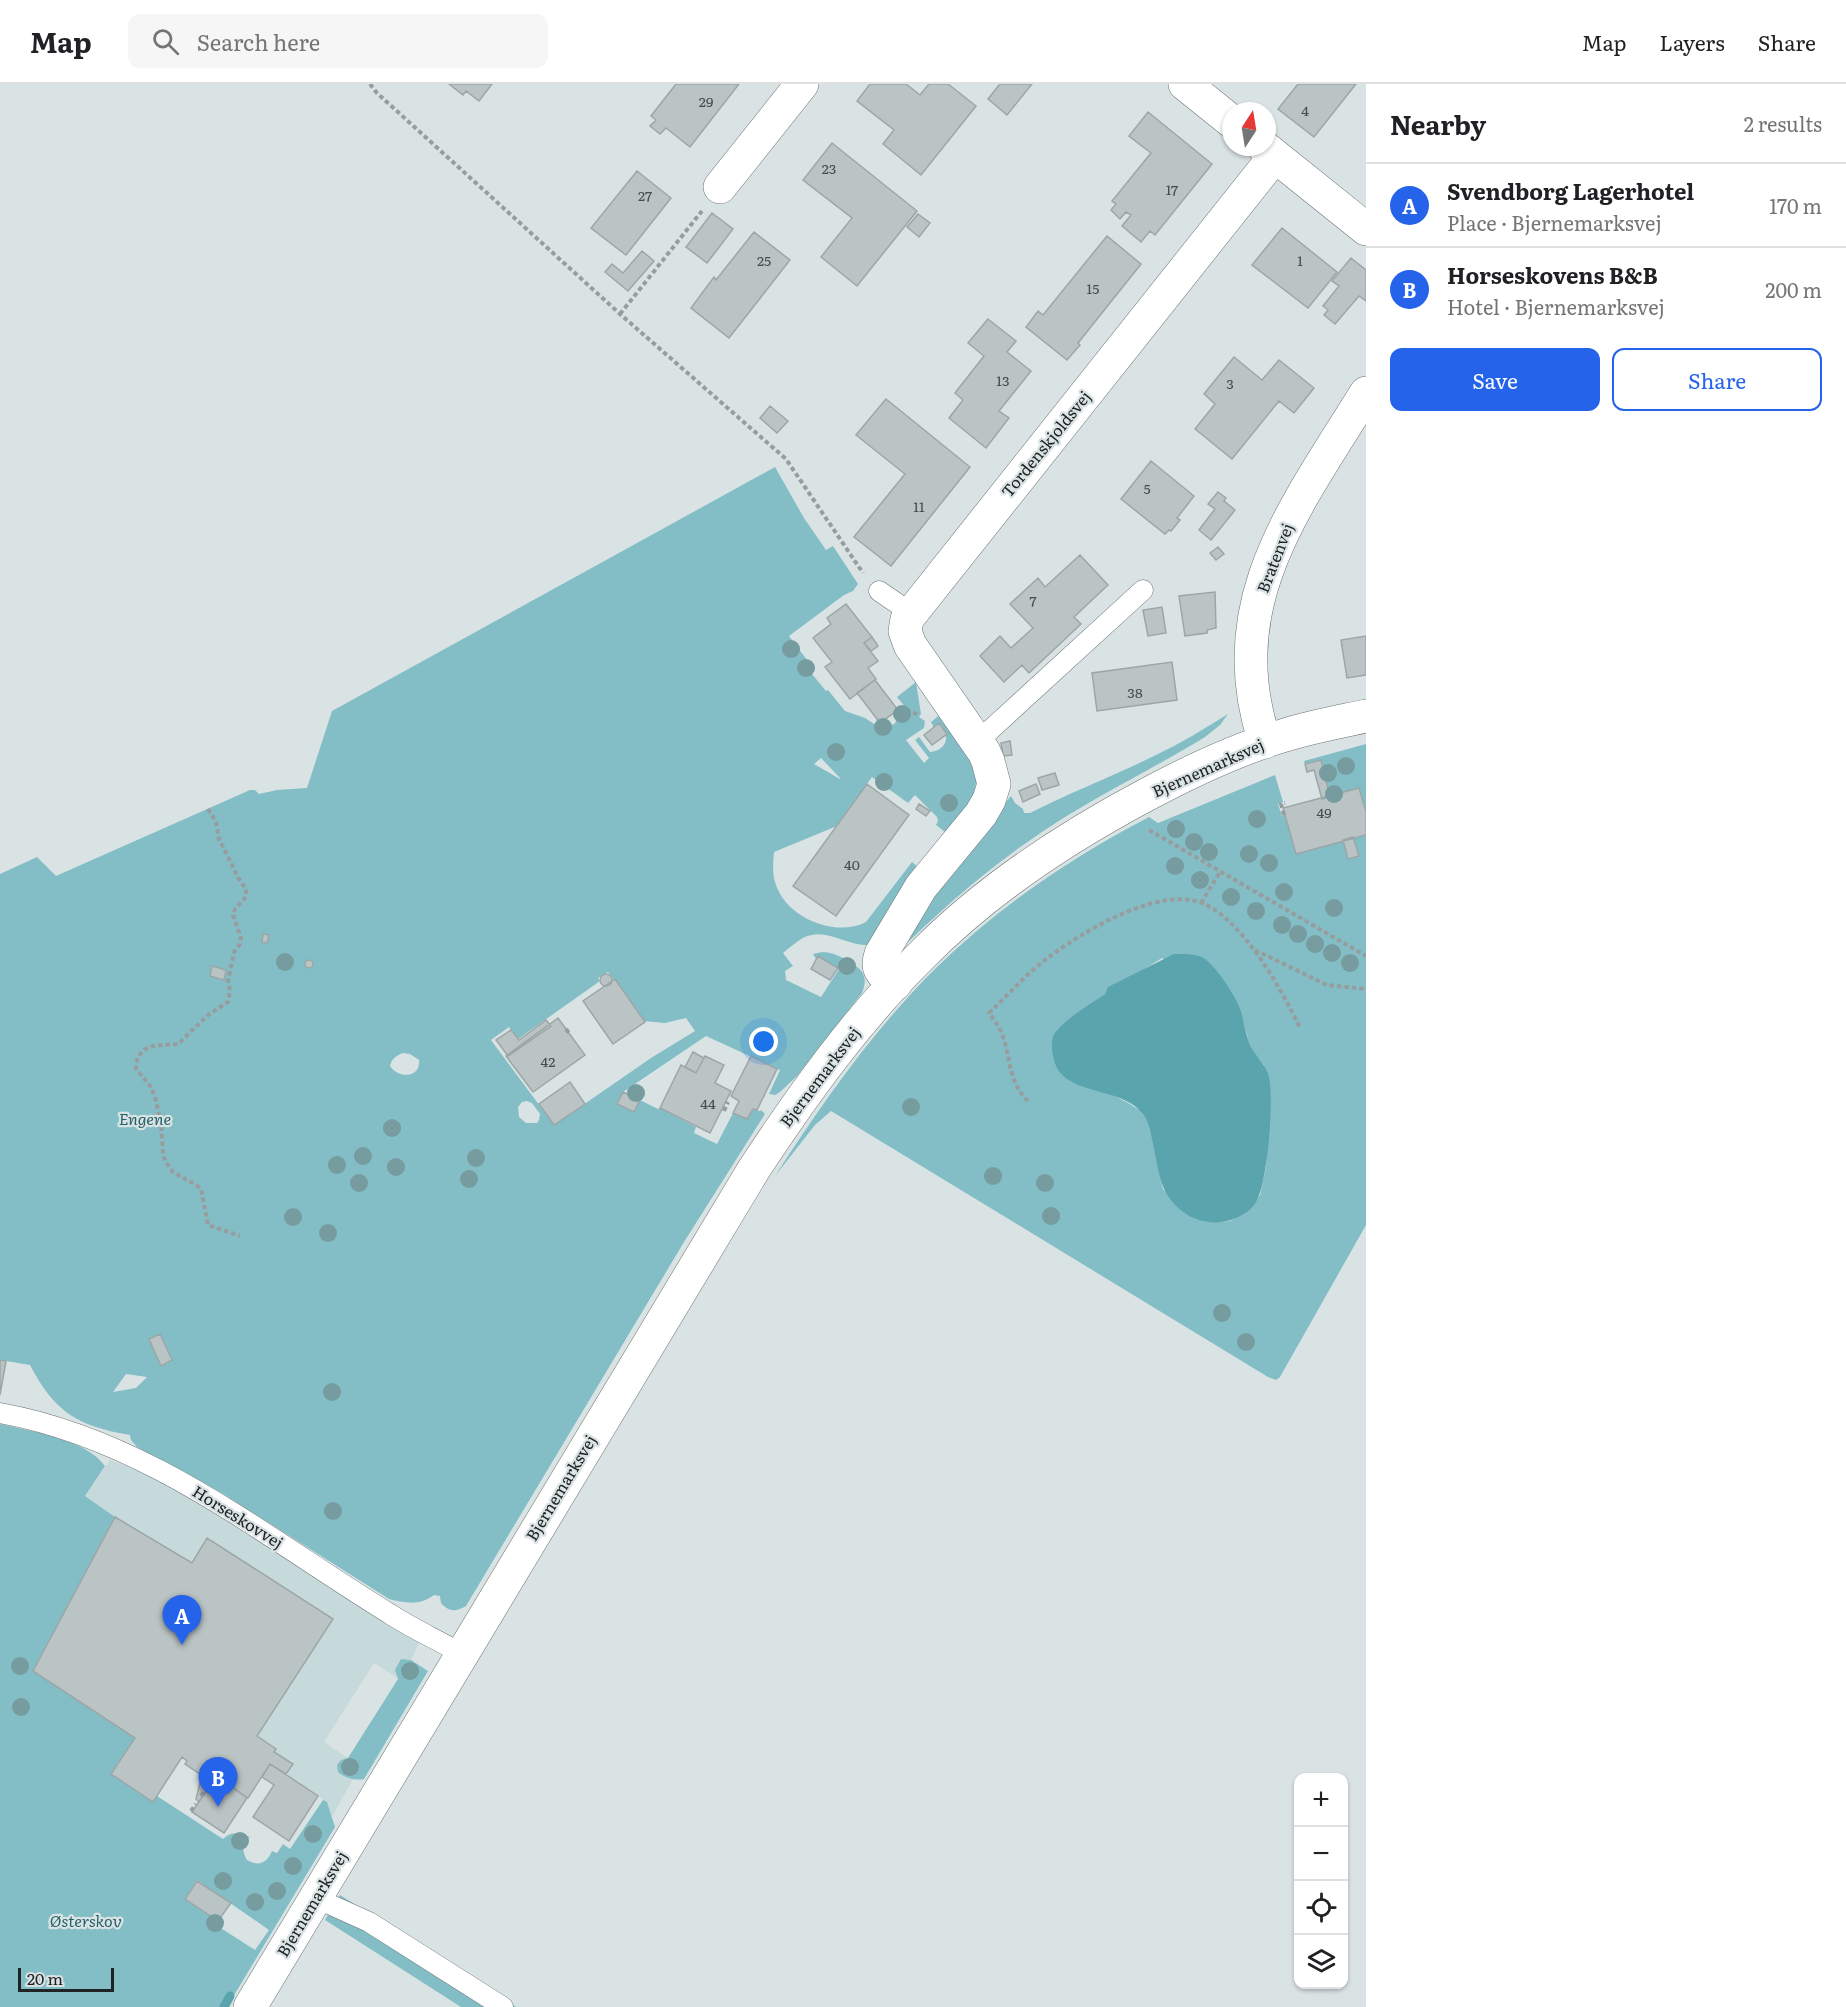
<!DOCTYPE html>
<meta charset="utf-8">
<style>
:root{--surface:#fff;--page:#f6f6f6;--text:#202124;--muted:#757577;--line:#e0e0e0;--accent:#2563eb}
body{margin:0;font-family:Literata,serif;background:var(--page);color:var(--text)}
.controls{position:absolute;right:18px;bottom:18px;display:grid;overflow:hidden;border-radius:12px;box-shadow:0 2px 4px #0004}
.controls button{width:54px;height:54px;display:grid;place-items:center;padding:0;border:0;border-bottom:2px solid var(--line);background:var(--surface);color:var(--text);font:30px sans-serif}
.compass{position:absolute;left:1222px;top:18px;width:54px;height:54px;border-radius:50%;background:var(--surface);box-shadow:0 2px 4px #0004;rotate:12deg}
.scale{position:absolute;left:18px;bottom:15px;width:96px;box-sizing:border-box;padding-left:6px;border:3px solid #202323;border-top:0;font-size:16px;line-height:21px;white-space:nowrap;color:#202323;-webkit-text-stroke:4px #dae3e4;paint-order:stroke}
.you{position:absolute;left:764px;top:958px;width:21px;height:21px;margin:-15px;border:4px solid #fff;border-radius:50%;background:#1a73e8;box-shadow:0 0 0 9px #1a73e833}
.badge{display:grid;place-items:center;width:39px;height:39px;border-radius:50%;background:var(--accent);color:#fff;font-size:20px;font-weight:700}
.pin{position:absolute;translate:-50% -50px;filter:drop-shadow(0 2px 3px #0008)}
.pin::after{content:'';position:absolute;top:32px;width:21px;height:18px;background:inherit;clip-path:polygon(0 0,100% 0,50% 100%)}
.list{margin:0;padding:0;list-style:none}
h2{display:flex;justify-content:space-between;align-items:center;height:78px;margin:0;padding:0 24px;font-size:26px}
h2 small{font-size:20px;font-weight:400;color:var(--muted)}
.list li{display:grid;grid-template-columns:39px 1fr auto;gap:18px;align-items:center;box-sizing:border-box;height:84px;padding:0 24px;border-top:2px solid var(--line)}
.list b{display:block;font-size:22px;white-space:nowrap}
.list p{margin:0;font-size:20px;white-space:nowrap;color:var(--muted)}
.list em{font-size:20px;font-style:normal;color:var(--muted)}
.actions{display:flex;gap:12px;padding:18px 24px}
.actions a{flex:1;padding:14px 0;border:2px solid var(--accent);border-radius:12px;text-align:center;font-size:21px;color:var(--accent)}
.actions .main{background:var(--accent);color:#fff}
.icon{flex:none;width:33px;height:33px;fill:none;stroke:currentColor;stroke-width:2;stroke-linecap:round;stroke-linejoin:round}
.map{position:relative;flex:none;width:1366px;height:1923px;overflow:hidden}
header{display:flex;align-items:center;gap:36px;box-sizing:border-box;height:84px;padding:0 30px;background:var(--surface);border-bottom:2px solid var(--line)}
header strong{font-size:28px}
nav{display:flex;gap:33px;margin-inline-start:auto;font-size:21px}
.search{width:420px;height:54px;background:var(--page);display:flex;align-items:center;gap:15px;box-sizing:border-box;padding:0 21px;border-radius:12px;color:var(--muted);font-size:22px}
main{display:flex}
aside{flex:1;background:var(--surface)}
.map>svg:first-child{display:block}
</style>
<header>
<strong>Map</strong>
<div class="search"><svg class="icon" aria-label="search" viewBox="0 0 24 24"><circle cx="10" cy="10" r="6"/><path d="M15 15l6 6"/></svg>Search here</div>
<nav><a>Map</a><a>Layers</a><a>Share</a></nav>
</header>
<main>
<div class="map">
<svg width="1366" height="1923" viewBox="0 0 1366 1923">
<rect width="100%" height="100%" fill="#dae3e4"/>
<!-- built -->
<path fill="#c6d9db" d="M 110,1376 L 165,1397 L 419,1559 L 411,1576 L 407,1575 L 399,1595 L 374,1579 L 324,1658 L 348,1674 L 341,1676 L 348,1694 L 353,1695 L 332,1733 L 327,1718 L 286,1690 L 293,1679 L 274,1668 L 276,1664 L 257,1652 L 333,1535 L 208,1454 L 192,1479 L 115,1433 L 85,1412 Z"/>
<!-- green -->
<path fill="#83bec7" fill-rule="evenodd" d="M 775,383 L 804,434 L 826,466 L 833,462 L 858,500 L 853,507 L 844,511 L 789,552 L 810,580 L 812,590 L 826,607 L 828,606 L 845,627 L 865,634 L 882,645 L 894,640 L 905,628 L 906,624 L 897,613 L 916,598 L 921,630 L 919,633 L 925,637 L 924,644 L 906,656 L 924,679 L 929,674 L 915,656 L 919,653 L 930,668 C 940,667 949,660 945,650 L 934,644 L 931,638 L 942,629 L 963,658 L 977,689 L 975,708 L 968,723 L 949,751 L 936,741 L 938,737 L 937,733 L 915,711 L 908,719 L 872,693 L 837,742 L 774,768 C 773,779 772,791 776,801 C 787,834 836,854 866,838 L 912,778 L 917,782 L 869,861 C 846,862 825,842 803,854 C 796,858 789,864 783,869 L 793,882 L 785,887 L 786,896 L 821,913 L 839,885 L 816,875 L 813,870 C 826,866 833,869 845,875 L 840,887 L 846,890 L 850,889 L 853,884 L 851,879 C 864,886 868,894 862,909 L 797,992 L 780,1008 L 775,1011 L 769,1010 L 780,986 L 706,952 L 623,1008 L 617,1020 L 634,1028 L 640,1016 L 658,1025 L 660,1024 L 696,1043 L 694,1049 L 717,1060 L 733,1029 L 747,1035 L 753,1025 L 760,1027 L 761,1026 L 765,1030 L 684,1158 L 466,1522 C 456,1528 449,1528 441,1519 L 440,1512 L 434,1511 C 419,1522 406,1519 389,1515 L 225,1411 L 137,1363 L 131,1356 L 130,1351 C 78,1342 55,1329 30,1281 L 0,1276 L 0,790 L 37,773 L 56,792 L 250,706 L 255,706 L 259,710 L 277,706 L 307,704 L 332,627 ZM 821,674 L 840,694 L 840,695 L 814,680 ZM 608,888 L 643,937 L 665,939 L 686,934 L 695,947 L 651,974 L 554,1041 L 491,956 L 509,943 L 518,955 L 600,897 L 598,894 ZM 403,969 L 410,970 L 419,976 C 421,994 398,995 390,982 C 392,974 396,972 403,969 ZM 527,1017 L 532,1019 L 540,1030 L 539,1036 L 537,1039 L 526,1039 L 519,1033 L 518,1023 L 522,1018 ZM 160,1250 L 172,1276 L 161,1281 L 149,1255 ZM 126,1290 L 147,1293 L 136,1304 L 113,1308 Z
M 1228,630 L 1220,641 L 1205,653 C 1151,686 1094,713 1042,748 C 988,784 940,826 894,872 L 954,779 L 1011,712 L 1015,719 L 1023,725 L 1024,729 L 1030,729 C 1071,708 1114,692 1156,671 C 1181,659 1204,645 1228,630 Z
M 1366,660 L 1366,734 L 1330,713 L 1321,676 L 1305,680 L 1304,677 Z
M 1275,691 L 1283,718 L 1278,720 L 1282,732 L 1286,730 L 1366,750 L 1366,1141 L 1280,1293 L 1276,1296 L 1268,1293 L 831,1027 L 815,1041 L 775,1092 C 823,1018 874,945 937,883 C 1000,822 1072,773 1149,733 L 1158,739 ZM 1162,874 L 1240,925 L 1249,958 L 1253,968 L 1264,981 L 1270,1019 L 1266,1083 L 1260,1111 L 1245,1130 L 1230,1137 L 1219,1138 L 1208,1138 L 1195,1135 L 1163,1105 L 1148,1037 L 1141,1027 L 1130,1020 L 1111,1010 L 1099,1006 L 1058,945 L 1105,910 Z
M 0,1340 C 31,1347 86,1355 105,1382 L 85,1412 L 115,1433 L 34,1586 L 135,1654 L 111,1690 L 153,1718 L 157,1712 L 223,1755 C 232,1746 239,1750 250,1753 C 241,1758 242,1768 247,1776 C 259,1783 267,1779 272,1767 L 277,1769 L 283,1760 L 290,1765 L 323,1716 L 327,1718 L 335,1743 L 227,1923 L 0,1923 ZM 197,1796 L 269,1846 L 255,1866 L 216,1841 L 218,1837 L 185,1815 Z
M 401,1575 L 411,1576 L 428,1587 L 364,1695 C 355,1697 345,1694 338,1688 L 337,1681 L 341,1676 L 348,1674 L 398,1595 L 395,1586 Z
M 340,1811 L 516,1923 L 461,1923 L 325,1836 Z"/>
<!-- water -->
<path fill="#5aa4ad" d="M 1174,870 C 1183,870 1196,869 1205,875 C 1218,885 1235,911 1241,927 C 1244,937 1245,948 1249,958 C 1253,971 1266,979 1269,993 C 1274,1016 1268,1098 1256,1118 C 1250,1128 1241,1133 1231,1136 C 1218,1140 1202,1139 1191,1133 C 1158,1114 1160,1089 1152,1056 C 1150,1046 1149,1038 1143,1030 C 1121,1001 1063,1013 1054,976 C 1052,968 1051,961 1053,953 C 1058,939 1092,919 1105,910 L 1108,903 Z"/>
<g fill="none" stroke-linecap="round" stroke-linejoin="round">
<!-- stream -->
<path stroke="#5aa4ad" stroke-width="9" d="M 224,1923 L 230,1912"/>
</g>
<!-- building -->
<path fill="#bbc4c5" stroke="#9da6a7" stroke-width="1.5" d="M 449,0 L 492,0 L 479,17 L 466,7 L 463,11 Z
M 676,0 L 739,0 L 690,63 L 666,44 L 660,50 L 650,42 L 656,36 L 651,32 Z
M 870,0 L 906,0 L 920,11 L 929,0 L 948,0 L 976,22 L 921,91 L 883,60 L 894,46 L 857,17 Z
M 1000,0 L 1032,0 L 1007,31 L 988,15 Z
M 1298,0 L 1356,0 L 1314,53 L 1278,25 Z
M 1148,28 L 1212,80 L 1155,151 L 1150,147 L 1141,158 L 1122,142 L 1131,131 L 1126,128 L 1120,135 L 1111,126 L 1116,120 L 1112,117 L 1151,69 L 1129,52 Z
M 832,59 L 917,127 L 857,202 L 821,173 L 852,134 L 803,96 Z
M 637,87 L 671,114 L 626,171 L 591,144 Z
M 712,129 L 733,145 L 707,179 L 686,163 Z
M 918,130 L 930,139 L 919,153 L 907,143 Z
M 1282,144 L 1337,188 L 1308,224 L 1252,181 Z
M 754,148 L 790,176 L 729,254 L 691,224 L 714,193 L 716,196 Z
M 1107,152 L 1141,180 L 1078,259 L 1080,261 L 1067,276 L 1026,243 L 1038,227 L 1043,231 Z
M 642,167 L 654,177 L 628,207 L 605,188 L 612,180 L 623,189 Z
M 1351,174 L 1366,186 L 1366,217 L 1359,212 L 1335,240 L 1324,231 L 1328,226 L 1323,222 L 1339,202 L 1332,197 Z
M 988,235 L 1016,257 L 1007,268 L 1031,287 L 999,327 L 1009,334 L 986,364 L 949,334 L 963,316 L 955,309 L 984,272 L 968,259 Z
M 1234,273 L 1262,296 L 1279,276 L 1314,304 L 1294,329 L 1279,317 L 1232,375 L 1195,345 L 1215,320 L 1204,310 Z
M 886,315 L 970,383 L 891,482 L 854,453 L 905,390 L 856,351 Z
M 770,322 L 788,337 L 777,349 L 760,334 Z
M 1151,377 L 1194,412 L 1177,434 L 1180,436 L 1171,447 L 1169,446 L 1165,450 L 1121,415 Z
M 1218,408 L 1226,414 L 1224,417 L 1235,426 L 1211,456 L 1199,446 L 1215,425 L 1208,420 Z
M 1218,463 L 1224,470 L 1216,476 L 1210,469 Z
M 1080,471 L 1108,501 L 1074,533 L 1081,540 L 1029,589 L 1022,581 L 1004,598 L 980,572 L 1000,552 L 1011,564 L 1033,544 L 1010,520 L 1038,494 L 1045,503 Z
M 1215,508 L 1216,544 L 1207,546 L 1207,549 L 1185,552 L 1179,512 Z
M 846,520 L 872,553 L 864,559 L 878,577 L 868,584 L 876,595 L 850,615 L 825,583 L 832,578 L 813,554 L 831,540 L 827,534 Z
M 1162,523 L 1166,549 L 1148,552 L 1143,526 Z
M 1366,552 L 1366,591 L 1347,594 L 1341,556 Z
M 872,553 L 878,562 L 871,567 L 864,559 Z
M 1172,578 L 1177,616 L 1097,627 L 1092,589 Z
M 875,596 L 898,626 L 880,639 L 857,609 Z
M 939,639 L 947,650 L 932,661 L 924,651 Z
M 1010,657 L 1012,671 L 1003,672 L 1001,659 Z
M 1321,676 L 1330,713 L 1322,715 L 1314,686 L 1307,688 L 1305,680 Z
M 1055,689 L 1059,701 L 1042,706 L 1038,694 Z
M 867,700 L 909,731 L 836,832 L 793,802 Z
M 1036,700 L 1040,710 L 1023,718 L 1019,707 Z
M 1359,704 L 1366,728 L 1366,751 L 1296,770 L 1283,724 Z
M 919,720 L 930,727 L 926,732 L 916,725 Z
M 1353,753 L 1359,772 L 1348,775 L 1343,756 Z
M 263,850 L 269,851 L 267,859 L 262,858 Z
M 818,872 L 838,884 L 830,896 L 811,885 Z
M305 880a4 4 0 1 1 8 0a4 4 0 1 1-8 0Z
M 212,882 L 226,886 L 224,896 L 210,892 Z
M600 896a6 6 0 1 1 12 0a6 6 0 1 1-12 0Z
M 615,895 L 645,938 L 613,960 L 583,917 Z
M 558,934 L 585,971 L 533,1008 L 506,972 Z
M 546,936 L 551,942 L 508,972 L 496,956 L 511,946 L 519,956 Z
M 693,968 L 704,974 L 696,989 L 685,983 Z
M 705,972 L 724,981 L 715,999 L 731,1007 L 710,1049 L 660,1024 L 681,981 L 696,989 Z
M 751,972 L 777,985 L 757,1026 L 753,1025 L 747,1035 L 733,1029 L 739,1017 L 731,1012 Z
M 570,998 L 585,1020 L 554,1041 L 539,1020 Z
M 623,1008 L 640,1016 L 634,1028 L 617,1020 Z
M 160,1250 L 172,1276 L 161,1282 L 149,1255 Z
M 0,1276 L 6,1277 L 0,1311 Z
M 115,1433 L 192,1479 L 207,1454 L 333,1535 L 257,1652 L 276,1665 L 274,1668 L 293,1680 L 286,1690 L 270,1680 L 248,1714 L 232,1703 L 228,1709 L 185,1680 L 187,1677 L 182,1673 L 153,1718 L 111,1690 L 135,1654 L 33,1587 Z
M 270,1680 L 318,1712 L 289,1757 L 253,1733 L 274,1701 L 262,1693 Z
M 202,1691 L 212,1698 L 199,1718 L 196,1715 Z
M 212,1698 L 228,1709 L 232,1703 L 247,1714 L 224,1749 L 192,1728 Z
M 197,1797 L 231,1819 L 218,1837 L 185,1815 Z"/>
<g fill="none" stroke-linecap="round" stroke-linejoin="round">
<defs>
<path id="service" d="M 879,507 L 911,529
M 977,658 L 1143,506
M 0,1329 C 147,1355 266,1454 390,1530 C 413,1545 438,1556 462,1570
M 316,1813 L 329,1820 L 369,1838 L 503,1923"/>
<path id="minor" d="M 1185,0 L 1231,37
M 1264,63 L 1366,145
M 720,103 L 802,0
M 895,900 C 883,889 875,887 881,870 L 921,803 L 981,730 L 989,716 L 994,700 L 988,677 L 984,668 L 910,561 L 905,547 L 907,535 L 1275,72"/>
<path id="tertiary" d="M 1265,658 C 1218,519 1297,421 1366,309
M 250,1923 L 754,1085 C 804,1009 857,935 922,871 C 986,806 1065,754 1146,711 C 1189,688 1235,666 1282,652 C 1310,643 1338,638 1366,632"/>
</defs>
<!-- service casing -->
<use href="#service" stroke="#6c7475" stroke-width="21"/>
<!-- minor casing -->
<use href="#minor" stroke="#6c7475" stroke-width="34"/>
<!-- tertiary casing -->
<use href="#tertiary" stroke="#6c7475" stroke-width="34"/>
<!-- path -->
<path stroke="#979d9e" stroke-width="4" stroke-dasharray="4.5 3" stroke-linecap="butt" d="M 370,0 L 377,9 L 620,230 L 786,375 L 863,489
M 620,230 L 702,127
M 906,626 L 917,630
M 208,725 L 216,738 L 219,755 L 239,795 L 246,805 L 246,813 L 235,825 L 233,831 L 241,854 L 240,860 L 234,868 L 228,897 L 230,907 L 228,918 L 208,931 L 178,960 C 158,962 137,958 136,985 L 151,1003 L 155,1013 L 161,1038 L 163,1070 L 165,1077 L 173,1088 L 196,1101 L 201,1105 L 208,1141 L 240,1152
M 1284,731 L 1281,720 L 1285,719
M 1149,746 L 1366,872
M 1201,819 L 1220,788
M 1255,866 L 1327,901 L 1366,905
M 566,945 L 569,949
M 1028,1017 C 1008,999 1011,973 1002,950 C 999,942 994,936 989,929 C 1009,910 1027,889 1049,873 C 1084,847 1155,804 1199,818 C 1241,832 1282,906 1300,944
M 724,1027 L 728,1018
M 201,1712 L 208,1702
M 191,1727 L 196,1720"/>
<!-- service -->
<use href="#service" stroke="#fff" stroke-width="20"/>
<!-- minor -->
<use href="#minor" stroke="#fff" stroke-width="33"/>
<!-- tertiary -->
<use href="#tertiary" stroke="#fff" stroke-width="33"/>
</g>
<!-- trees -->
<g fill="#769ca0">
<circle cx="791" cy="565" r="9"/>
<circle cx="806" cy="584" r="9"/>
<circle cx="902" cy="630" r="9"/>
<circle cx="883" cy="643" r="9"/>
<circle cx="836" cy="668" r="9"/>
<circle cx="1346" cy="682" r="9"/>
<circle cx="1328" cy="689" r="9"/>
<circle cx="884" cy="698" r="9"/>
<circle cx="1334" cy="710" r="9"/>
<circle cx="949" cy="719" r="9"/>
<circle cx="1257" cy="735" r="9"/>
<circle cx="1176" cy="745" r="9"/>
<circle cx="1194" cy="758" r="9"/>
<circle cx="1209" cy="768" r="9"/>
<circle cx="1249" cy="770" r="9"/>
<circle cx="1269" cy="779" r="9"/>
<circle cx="1175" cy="782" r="9"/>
<circle cx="1200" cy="796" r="9"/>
<circle cx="1284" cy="808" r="9"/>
<circle cx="1231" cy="813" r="9"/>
<circle cx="1334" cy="824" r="9"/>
<circle cx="1256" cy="827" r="9"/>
<circle cx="1282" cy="841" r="9"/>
<circle cx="1298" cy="850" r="9"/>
<circle cx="1315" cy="860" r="9"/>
<circle cx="1332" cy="869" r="9"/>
<circle cx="285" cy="878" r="9"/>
<circle cx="1350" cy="879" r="9"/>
<circle cx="847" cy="882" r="9"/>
<circle cx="636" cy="1009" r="9"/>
<circle cx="911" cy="1023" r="9"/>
<circle cx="392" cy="1044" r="9"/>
<circle cx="363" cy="1072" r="9"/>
<circle cx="476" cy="1074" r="9"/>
<circle cx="337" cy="1081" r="9"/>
<circle cx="396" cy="1083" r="9"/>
<circle cx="993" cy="1092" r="9"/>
<circle cx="469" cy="1095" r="9"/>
<circle cx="359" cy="1099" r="9"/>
<circle cx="1045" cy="1099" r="9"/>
<circle cx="1051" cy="1132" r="9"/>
<circle cx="293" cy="1133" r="9"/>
<circle cx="328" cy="1149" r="9"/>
<circle cx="1222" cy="1229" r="9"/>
<circle cx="1246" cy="1258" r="9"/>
<circle cx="332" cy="1308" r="9"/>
<circle cx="333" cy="1427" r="9"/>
<circle cx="20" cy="1582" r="9"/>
<circle cx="410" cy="1587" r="9"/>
<circle cx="21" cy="1623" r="9"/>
<circle cx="350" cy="1683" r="9"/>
<circle cx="313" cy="1750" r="9"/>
<circle cx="240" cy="1757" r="9"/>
<circle cx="293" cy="1782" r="9"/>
<circle cx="223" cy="1797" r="9"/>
<circle cx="277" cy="1807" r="9"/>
<circle cx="255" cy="1818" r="9"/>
<circle cx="215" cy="1839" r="9"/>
</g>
<g text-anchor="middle" stroke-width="4.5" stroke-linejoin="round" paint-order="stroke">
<!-- number labels -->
<g font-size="14" fill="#474b4c">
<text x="706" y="23">29</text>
<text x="1305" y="32">4</text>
<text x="829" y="90">23</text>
<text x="1172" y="111">17</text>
<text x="645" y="117">27</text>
<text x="764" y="182">25</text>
<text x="1300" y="182">1</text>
<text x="1093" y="210">15</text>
<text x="1003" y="302">13</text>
<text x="1230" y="305">3</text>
<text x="1147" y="410">5</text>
<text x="919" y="428">11</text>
<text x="1033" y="522">7</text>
<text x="1135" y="614">38</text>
<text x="1324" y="734">49</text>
<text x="852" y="786">40</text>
<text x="548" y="983">42</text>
<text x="708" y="1025">44</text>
</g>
<!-- street labels -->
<g font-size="16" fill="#202323" stroke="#dae3e4">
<text transform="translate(1046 360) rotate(-51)" y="6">Tordenskjoldsvej</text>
<text transform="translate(1275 474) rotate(-69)" y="6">Bratenvej</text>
<text transform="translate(1208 684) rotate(-24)" y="6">Bjernemarksvej</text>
<text transform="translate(820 993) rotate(-53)" y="6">Bjernemarksvej</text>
<text transform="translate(561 1404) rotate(-59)" y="6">Bjernemarksvej</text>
<text transform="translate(238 1433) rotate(32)" y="6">Horseskovvej</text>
<text transform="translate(312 1820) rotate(-59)" y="6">Bjernemarksvej</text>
</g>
<!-- park labels -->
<g font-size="16" font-style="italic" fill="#246169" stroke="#dae3e4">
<text x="145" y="1041">Engene</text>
<text x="86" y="1843">Østerskov</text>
</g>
</g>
</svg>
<div class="controls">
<button>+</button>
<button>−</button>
<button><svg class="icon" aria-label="locate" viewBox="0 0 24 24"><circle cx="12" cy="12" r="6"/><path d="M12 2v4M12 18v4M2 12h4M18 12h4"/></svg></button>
<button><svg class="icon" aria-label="layers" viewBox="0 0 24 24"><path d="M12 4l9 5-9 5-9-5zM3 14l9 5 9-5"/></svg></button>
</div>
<svg class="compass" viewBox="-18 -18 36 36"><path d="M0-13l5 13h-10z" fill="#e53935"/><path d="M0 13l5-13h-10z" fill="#757577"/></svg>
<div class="scale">20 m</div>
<div class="you"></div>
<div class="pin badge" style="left:182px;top:1561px">A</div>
<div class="pin badge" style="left:218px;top:1723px">B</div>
</div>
<aside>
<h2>Nearby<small>2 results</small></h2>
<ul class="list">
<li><span class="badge">A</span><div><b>Svendborg Lagerhotel</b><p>Place · Bjernemarksvej</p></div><em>170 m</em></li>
<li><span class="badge">B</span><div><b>Horseskovens B&amp;B</b><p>Hotel · Bjernemarksvej</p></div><em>200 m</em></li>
</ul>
<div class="actions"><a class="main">Save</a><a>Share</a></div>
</aside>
</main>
